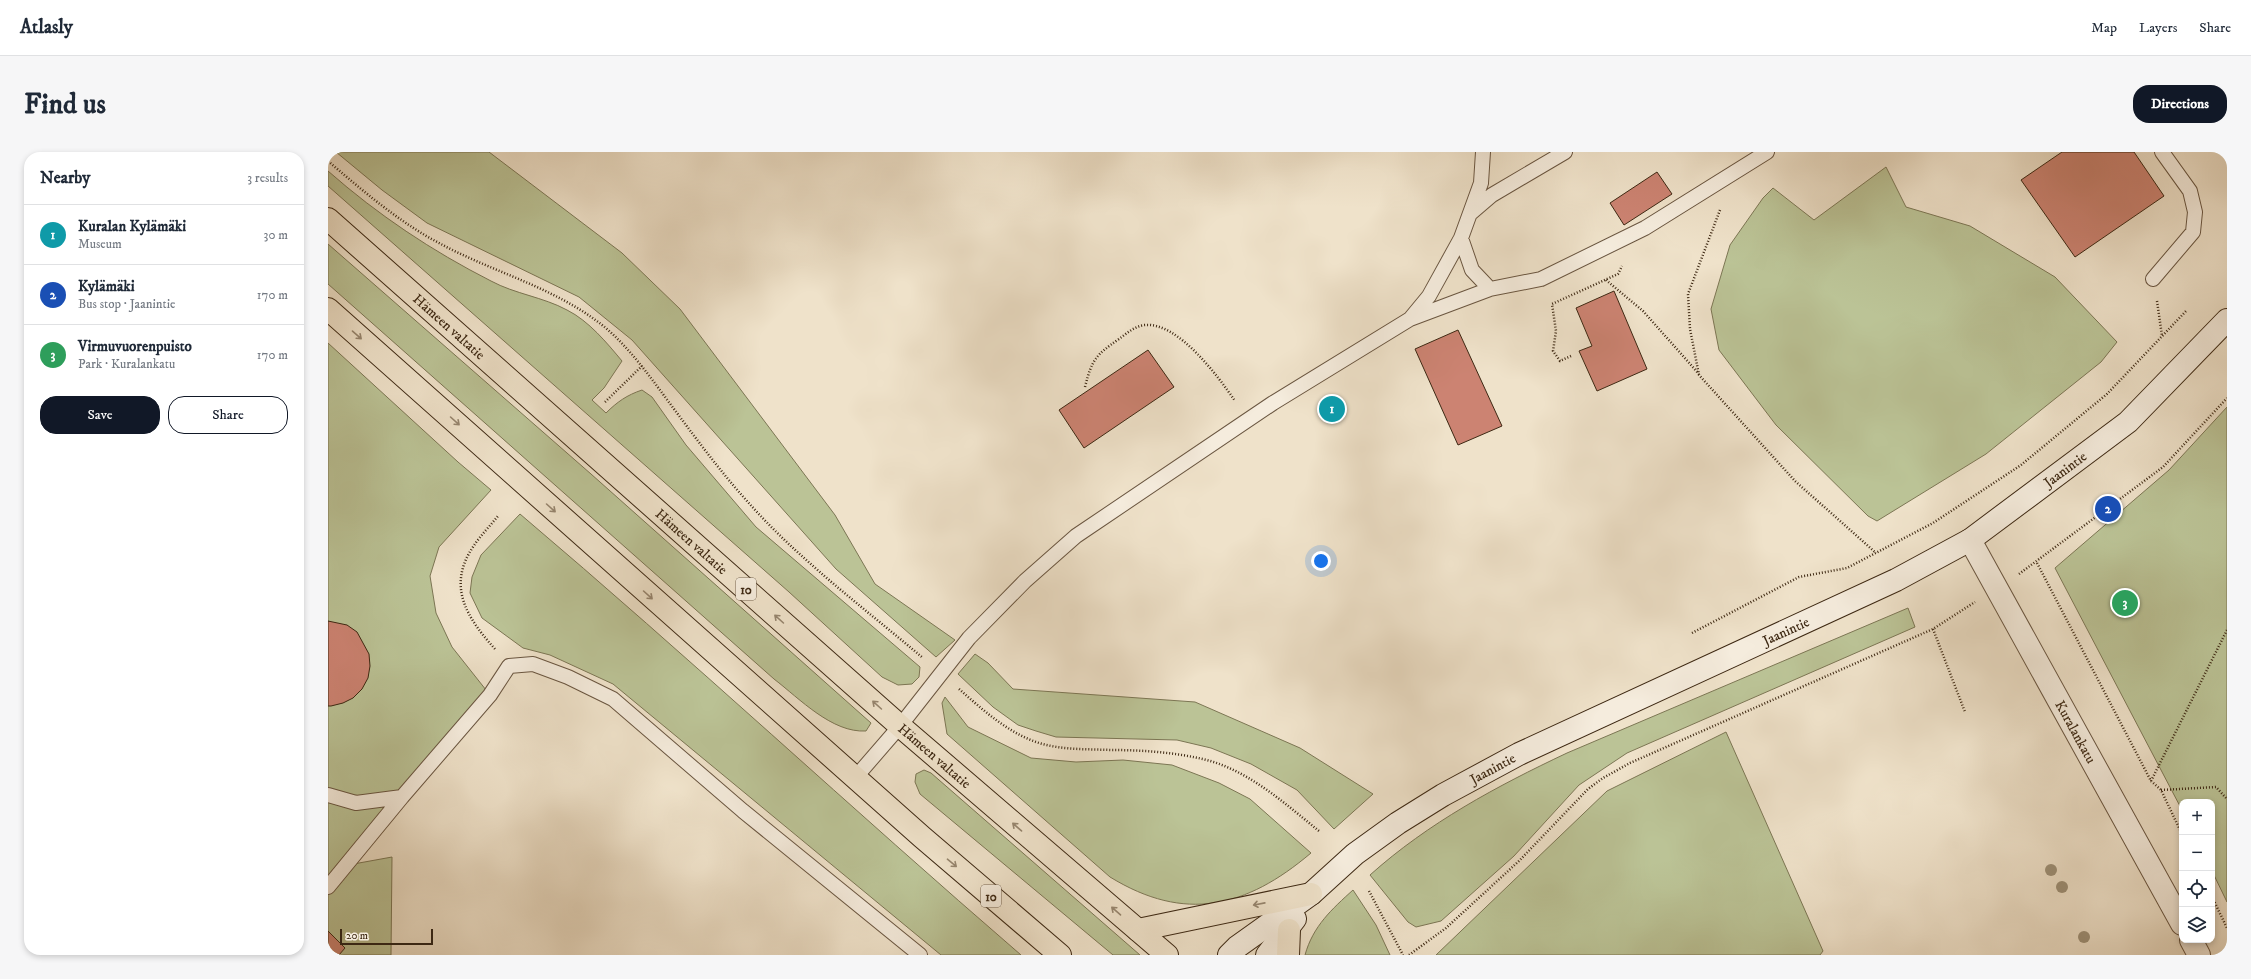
<!DOCTYPE html>
<meta charset="utf-8">
<style>
:root{--surface:#fff;--page:#f6f6f7;--text:#1f2937;--muted:#747a83;--line:#e0e1e3;--accent:#111827}
body{margin:0;font-family:"IM FELL DW Pica",serif;background:var(--page);color:var(--text)}
.controls{position:absolute;right:12px;bottom:12px;display:grid;overflow:hidden;border-radius:8px;box-shadow:0 2px 6px #0003}
.controls button{width:36px;height:36px;display:grid;place-items:center;padding:0;border:0;border-bottom:1px solid var(--line);background:var(--surface);color:var(--text);font:20px sans-serif}
.scale{position:absolute;left:12px;bottom:10px;width:93px;box-sizing:border-box;padding-left:4px;border:2px solid #3d2813;border-top:0;font-size:11px;line-height:14px;white-space:nowrap;color:#3d2813;-webkit-text-stroke:3px #f5ecdd;paint-order:stroke}
.you{position:absolute;left:993px;top:409px;width:14px;height:14px;margin:-10px;border:3px solid #fff;border-radius:50%;background:#1a73e8;box-shadow:0 0 0 6px #1a73e833}
.badge{display:grid;place-items:center;width:26px;height:26px;border-radius:50%;background:var(--accent);color:#fff;font-size:13px;font-weight:700}
.pin{position:absolute;translate:-50% -50%;border:2px solid #fff;box-shadow:0 1px 4px #0006}
.list{margin:0;padding:0;list-style:none}
h2{display:flex;justify-content:space-between;align-items:center;height:52px;margin:0;padding:0 16px;font-size:17px}
h2 small{font-size:13px;font-weight:400;color:var(--muted)}
.list li{display:grid;grid-template-columns:26px 1fr auto;gap:12px;align-items:center;box-sizing:border-box;height:60px;padding:0 16px;border-top:1px solid var(--line)}
.list b{display:block;font-size:15px;white-space:nowrap}
.list p{margin:0;font-size:13px;white-space:nowrap;color:var(--muted)}
.list em{font-size:13px;font-style:normal;color:var(--muted)}
.actions{display:flex;gap:8px;padding:12px 16px}
.actions a{flex:1;padding:9px 0;border:1px solid var(--accent);border-radius:16px;text-align:center;font-size:14px;color:var(--accent)}
.actions .main{background:var(--accent);color:#fff}
.icon{flex:none;width:22px;height:22px;fill:none;stroke:currentColor;stroke-width:2;stroke-linecap:round;stroke-linejoin:round}
.map{position:relative;flex:none;width:1899px;height:803px;overflow:hidden;border-radius:16px}
header{display:flex;align-items:center;gap:24px;box-sizing:border-box;height:56px;padding:0 20px;background:var(--surface);border-bottom:1px solid var(--line)}
header strong{font-size:19px}
nav{display:flex;gap:22px;margin-inline-start:auto;font-size:14px}
.intro{display:flex;align-items:center;justify-content:space-between;box-sizing:border-box;height:96px;padding:0 24px}
h1{margin:0;font-size:28px}
.button{padding:10px 18px;border-radius:16px;background:var(--accent);color:#fff;font-size:14px;font-weight:700}
main{display:flex;gap:24px;padding:0 24px}
aside{flex:1;background:var(--surface);border-radius:16px;box-shadow:0 2px 6px #0003}
.map>svg:first-child{display:block}
</style>
<header>
<strong>Atlasly</strong>
<nav><a>Map</a><a>Layers</a><a>Share</a></nav>
</header>
<div class="intro"><h1>Find us</h1><a class="button">Directions</a></div>
<main>
<aside>
<h2>Nearby<small>3 results</small></h2>
<ul class="list">
<li><span class="badge" style="background:#0f9aa8">1</span><div><b>Kuralan Kylämäki</b><p>Museum</p></div><em>30 m</em></li>
<li><span class="badge" style="background:#1a4fb4">2</span><div><b>Kylämäki</b><p>Bus stop · Jaanintie</p></div><em>170 m</em></li>
<li><span class="badge" style="background:#2e9e5b">3</span><div><b>Virmuvuorenpuisto</b><p>Park · Kuralankatu</p></div><em>170 m</em></li>
</ul>
<div class="actions"><a class="main">Save</a><a>Share</a></div>
</aside>
<div class="map">
<svg width="1899" height="803" viewBox="0 0 1899 803">
<rect width="100%" height="100%" fill="#efe2ca"/>
<filter id="stains"><feTurbulence type="fractalNoise" baseFrequency=".005" numOctaves="4"/><feColorMatrix values="0 0 0 0 .2 0 0 0 0 .09 0 0 0 0 .02 0 0 0 .5 -.17"/></filter>
<radialGradient id="worn" r=".72"><stop offset=".6" stop-color="#630" stop-opacity="0"/><stop offset="1" stop-color="#630" stop-opacity=".3"/></radialGradient>
<!-- green -->
<path fill="#bbc396" stroke="#7c7654" d="M 8,0 L 161,0 L 294,101 L 352,157 L 507,363 L 547,432 L 627,488 L 608,505 L 508,417 L 304,188 L 251,145 L 99,71 L 54,38 Z
M 1558,15 L 1578,55 L 1642,74 L 1727,125 L 1789,190 L 1773,210 L 1658,302 L 1549,369 L 1540,364 L 1448,273 L 1391,198 L 1383,157 L 1402,93 L 1435,46 L 1445,36 L 1486,68 Z
M 0,19 C 50,63 104,99 163,129 C 187,142 215,145 239,158 C 261,169 279,191 294,209 L 276,236 L 264,248 L 278,261 C 289,250 299,243 314,238 L 324,245 L 358,293 L 428,375 L 592,515 L 591,525 L 584,532 L 570,533 L 554,525 L 461,440 L 0,34 Z
M 0,92 L 263,322 L 543,571 L 538,579 C 504,581 472,547 446,527 L 0,132 Z
M 0,191 L 130,310 L 163,338 L 111,395 L 102,424 L 108,461 L 124,495 L 162,543 L 20,713 L 64,705 L 63,803 L 0,803 Z
M 1899,255 L 1899,750 L 1884,719 L 1884,650 L 1854,650 L 1854,658 L 1727,416 L 1841,318 Z
M 192,362 C 362,506 525,658 693,803 L 613,803 L 285,532 L 222,503 L 195,496 L 154,466 L 142,441 L 144,425 L 153,403 Z
M 1580,456 L 1587,475 L 1299,601 L 1251,633 L 1186,704 L 1113,769 L 1088,775 L 1080,770 L 1042,723 C 1100,671 1169,634 1239,601 Z
M 647,502 L 660,511 L 685,537 L 867,550 L 972,596 L 1045,642 L 1006,677 L 969,638 L 923,612 L 883,596 L 849,588 L 728,585 L 708,579 L 690,573 L 665,555 L 630,522 Z
M 617,545 L 640,575 L 703,606 L 748,610 L 795,608 L 844,613 L 891,631 L 922,647 L 983,701 C 918,756 857,771 782,725 L 619,582 L 614,551 Z
M 1398,580 L 1495,799 L 1492,803 L 1108,803 L 1279,639 Z
M 596,618 L 603,621 L 812,803 L 785,803 L 592,642 L 587,630 L 588,622 Z
M 1025,738 L 1048,773 L 1062,803 L 977,803 C 985,774 1004,757 1025,738 Z"/>
<!-- building -->
<path fill="#cc8372" stroke="#3d2813" d="M 1734,0 L 1806,0 L 1836,44 L 1747,105 L 1693,28 Z
M 1329,20 L 1344,42 L 1296,73 L 1282,51 Z
M 1286,139 L 1319,217 L 1269,239 L 1251,199 L 1264,194 L 1248,156 Z
M 1130,178 L 1174,274 L 1130,293 L 1087,197 Z
M 820,198 L 846,235 L 756,296 L 731,258 Z
M 0,469 L 19,473 L 29,480 L 41,502 L 42,514 L 40,526 L 34,537 L 25,546 L 15,551 L 3,554 L 0,554 Z
M 0,779 L 17,796 L 11,803 L 0,803 Z"/>
<g fill="none" stroke-linecap="round" stroke-linejoin="round">
<defs>
<path id="service" d="M 1143,61 L 1164,43 L 1237,0
M 1133,86 L 1144,118 L 1162,137
M 1825,127 L 1865,80 L 1867,60 L 1862,39 L 1834,0
M 1082,167 L 1101,144 L 1133,86 L 1153,31 L 1155,0
M 527,626 L 572,574 L 641,486 L 697,429 L 748,384 L 945,251 L 1082,167 L 1162,137 L 1213,127 L 1317,76 L 1439,0
M 0,643 L 28,651 L 74,645 L 162,543 L 181,514 L 205,512 L 240,525 L 285,547 L 415,659 L 592,803
M 0,735 L 74,645"/>
<g id="tertiary">
<path id="s1" d="M 1642,388 L 1854,772"/>
<path d="M 1863,788 L 1871,803"/>
</g>
<g id="secondary">
<path id="s2" d="M 901,803 L 909,795 L 983,742 L 1027,702 L 1070,671 L 1115,643 L 1191,602 L 1568,428 L 1642,388 L 1800,270 L 1899,168"/>
<path d="M 939,803 L 967,767"/>
</g>
<g id="trunk">
<path id="s3" d="M 0,67 L 572,574 L 839,803"/>
<path d="M 0,157 L 594,685 L 732,803"/>
<path d="M 810,778 L 983,742"/>
<path d="M 960,803 L 961,778"/>
</g>
</defs>
<!-- service casing -->
<use href="#service" stroke="#6a5641" stroke-width="16"/>
<!-- tertiary casing -->
<use href="#tertiary" stroke="#6a5641" stroke-width="24"/>
<!-- secondary casing -->
<use href="#secondary" stroke="#3d2813" stroke-width="24"/>
<!-- trunk casing -->
<use href="#trunk" stroke="#3d2813" stroke-width="24"/>
<!-- path -->
<path stroke="#3d2813" stroke-width="2.5" stroke-dasharray="1 2" stroke-linecap="butt" d="M 0,9 C 35,39 71,70 111,91 C 166,121 230,136 279,177 C 304,199 323,226 343,253 C 367,285 391,318 419,349 C 470,407 536,456 595,506
M 1392,58 L 1360,142 L 1362,177 L 1371,223 L 1467,329 L 1548,401
M 1278,128 L 1315,159 L 1371,222
M 1829,149 L 1834,184
M 1243,204 L 1232,209 L 1225,199 L 1228,179 L 1224,152 L 1290,122 L 1294,114
M 757,235 C 764,207 768,203 791,187 C 799,181 807,174 817,173 C 850,170 890,224 907,249
M 277,250 L 314,214
M 1709,411 L 1823,629 L 1833,638 L 1854,682
M 1691,422 L 1835,315 L 1899,246
M 1605,477 L 1637,560
M 1364,481 L 1471,425 L 1519,416 L 1605,371 L 1693,313 L 1779,242 L 1859,158
M 167,497 C 140,467 118,435 145,395 C 152,384 162,374 170,364
M 631,537 C 655,558 680,581 711,591 C 734,598 759,597 783,598 C 812,598 842,600 870,606 C 917,615 955,650 991,679
M 1823,629 L 1899,478
M 1833,638 L 1888,635 L 1899,647
M 1041,739 L 1075,803
M 1884,745 L 1899,776
M 1081,803 L 1118,776 L 1191,709 L 1260,637 L 1275,626 L 1302,611 L 1605,477 L 1647,450"/>
<!-- service -->
<use href="#service" stroke="#f5ecdd" stroke-width="14"/>
<!-- tertiary -->
<use href="#tertiary" stroke="#f5ecdd" stroke-width="22"/>
<!-- secondary -->
<use href="#secondary" stroke="#f5ecdd" stroke-width="22"/>
<!-- trunk -->
<use href="#trunk" stroke="#efe2ca" stroke-width="22"/>
</g>
<!-- trees -->
<g fill="#9e9178">
<circle cx="1723" cy="718" r="6"/>
<circle cx="1734" cy="735" r="6"/>
<circle cx="1756" cy="785" r="6"/>
</g>
<!-- one-way arrows -->
<defs><path id="oneway-shaft" d="M-6 0H5M1.5-3L5.5 0L1.5 3" fill="none" stroke-width="1.6" stroke-linecap="round" stroke-linejoin="round"/></defs>
<g stroke="#96856e">
<use href="#oneway-shaft" transform="translate(29 183) rotate(41)"/>
<use href="#oneway-shaft" transform="translate(127 269) rotate(42)"/>
<use href="#oneway-shaft" transform="translate(223 356) rotate(42)"/>
<use href="#oneway-shaft" transform="translate(320 443) rotate(42)"/>
<use href="#oneway-shaft" transform="translate(451 467) rotate(-138)"/>
<use href="#oneway-shaft" transform="translate(549 553) rotate(-138)"/>
<use href="#oneway-shaft" transform="translate(689 675) rotate(-139)"/>
<use href="#oneway-shaft" transform="translate(624 711) rotate(40)"/>
<use href="#oneway-shaft" transform="translate(931 752) rotate(169)"/>
<use href="#oneway-shaft" transform="translate(788 759) rotate(-139)"/>
</g>
<g text-anchor="middle" stroke-width="4" stroke-linejoin="round" paint-order="stroke">
<!-- shield labels -->
<g fill="#f5ecdd" stroke="#746350" stroke-width="1">
<rect x="408" y="426" width="20" height="22" rx="3"/>
<rect x="653" y="733" width="20" height="22" rx="3"/>
</g>
<g font-size="13" font-weight="bold" fill="#3d2813">
<text x="418" y="442">10</text>
<text x="663" y="749">10</text>
</g>
<!-- street labels -->
<g font-size="14" fill="#3d2813" stroke="#f5ecdd">
<text dy="5" stroke="none"><textPath href="#s3" startOffset="162">Hämeen valtatie</textPath></text>
<text dy="5" stroke="none"><textPath href="#s2" startOffset="972">Jaanintie</textPath></text>
<text dy="5" stroke="none"><textPath href="#s3" startOffset="486">Hämeen valtatie</textPath></text>
<text dy="5" stroke="none"><textPath href="#s2" startOffset="648">Jaanintie</textPath></text>
<text dy="5" stroke="none"><textPath href="#s1" startOffset="219">Kuralankatu</textPath></text>
<text dy="5" stroke="none"><textPath href="#s3" startOffset="810">Hämeen valtatie</textPath></text>
<text dy="5" stroke="none"><textPath href="#s2" startOffset="324">Jaanintie</textPath></text>
</g>
</g>
<rect width="100%" height="100%" filter="url(#stains)"/>
<rect width="100%" height="100%" fill="url(#worn)"/>
</svg>
<div class="controls">
<button>+</button>
<button>−</button>
<button><svg class="icon" aria-label="locate" viewBox="0 0 24 24"><circle cx="12" cy="12" r="6"/><path d="M12 2v4M12 18v4M2 12h4M18 12h4"/></svg></button>
<button><svg class="icon" aria-label="layers" viewBox="0 0 24 24"><path d="M12 4l9 5-9 5-9-5zM3 14l9 5 9-5"/></svg></button>
</div>
<div class="scale">20 m</div>
<div class="you"></div>
<div class="pin badge" style="left:1004px;top:257px;background:#0f9aa8">1</div>
<div class="pin badge" style="left:1780px;top:357px;background:#1a4fb4">2</div>
<div class="pin badge" style="left:1797px;top:451px;background:#2e9e5b">3</div>
</div>
</main>
